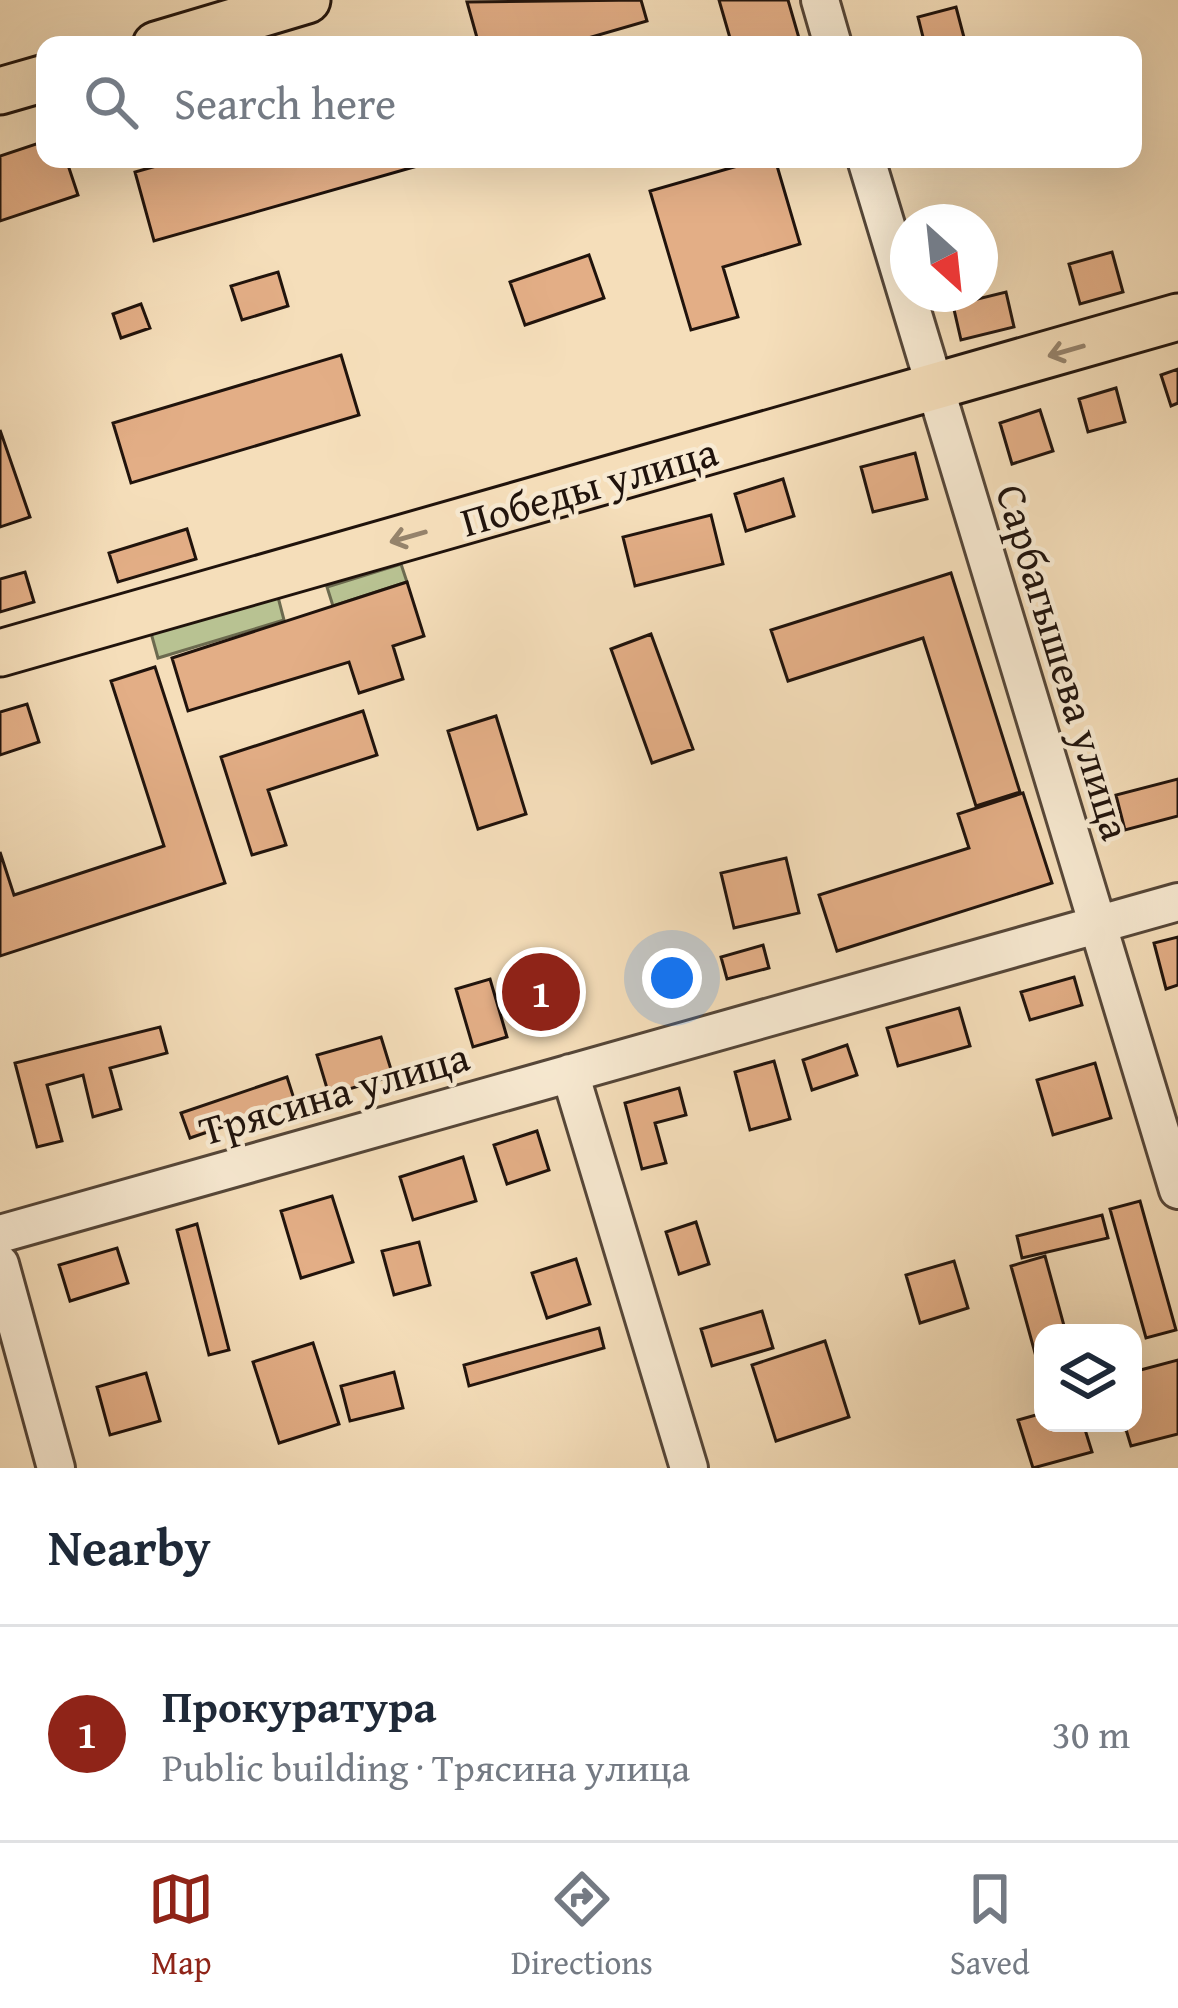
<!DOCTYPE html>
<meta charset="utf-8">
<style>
:root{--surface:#fff;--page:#f6f6f7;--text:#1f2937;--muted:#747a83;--line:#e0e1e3;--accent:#8f2418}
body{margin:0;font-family:"Gentium Book Plus",serif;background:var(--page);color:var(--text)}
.controls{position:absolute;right:36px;bottom:36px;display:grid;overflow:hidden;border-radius:24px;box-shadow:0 12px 48px #0002}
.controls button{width:108px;height:108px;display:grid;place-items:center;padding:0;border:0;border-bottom:3px solid var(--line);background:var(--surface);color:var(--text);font:60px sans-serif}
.compass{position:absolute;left:890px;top:204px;width:108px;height:108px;border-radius:50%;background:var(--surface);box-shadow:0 12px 48px #0002;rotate:153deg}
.you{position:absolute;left:672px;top:978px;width:42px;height:42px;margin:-30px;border:9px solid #fff;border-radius:50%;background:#1a73e8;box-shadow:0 0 0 18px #1a73e833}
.badge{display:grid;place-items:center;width:78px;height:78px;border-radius:50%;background:var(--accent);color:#fff;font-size:39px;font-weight:700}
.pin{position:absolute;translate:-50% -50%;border:6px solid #fff;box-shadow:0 3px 12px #0006}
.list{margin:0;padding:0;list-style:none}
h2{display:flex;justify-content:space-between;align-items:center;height:156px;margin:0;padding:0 48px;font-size:51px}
h2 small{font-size:39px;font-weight:400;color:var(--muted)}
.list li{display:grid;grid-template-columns:78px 1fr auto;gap:36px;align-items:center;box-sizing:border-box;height:216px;padding:0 48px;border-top:3px solid var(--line)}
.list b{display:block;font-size:45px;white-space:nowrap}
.list p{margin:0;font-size:39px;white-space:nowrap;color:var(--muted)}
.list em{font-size:39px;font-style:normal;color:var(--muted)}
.icon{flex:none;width:66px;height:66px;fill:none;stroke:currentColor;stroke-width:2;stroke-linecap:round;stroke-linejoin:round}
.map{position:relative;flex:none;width:1178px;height:1468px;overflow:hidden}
.search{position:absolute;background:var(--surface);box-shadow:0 12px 48px #0002;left:36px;right:36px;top:36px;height:132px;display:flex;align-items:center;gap:30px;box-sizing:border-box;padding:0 42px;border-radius:24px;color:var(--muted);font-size:45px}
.sheet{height:372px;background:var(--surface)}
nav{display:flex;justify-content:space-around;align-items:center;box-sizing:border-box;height:168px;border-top:3px solid var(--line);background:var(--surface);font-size:33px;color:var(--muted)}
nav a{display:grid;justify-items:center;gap:6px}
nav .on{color:var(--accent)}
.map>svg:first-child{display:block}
</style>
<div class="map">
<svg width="1178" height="1468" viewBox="0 0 1178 1468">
<rect width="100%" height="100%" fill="#f5deba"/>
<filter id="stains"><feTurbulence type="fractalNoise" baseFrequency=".00167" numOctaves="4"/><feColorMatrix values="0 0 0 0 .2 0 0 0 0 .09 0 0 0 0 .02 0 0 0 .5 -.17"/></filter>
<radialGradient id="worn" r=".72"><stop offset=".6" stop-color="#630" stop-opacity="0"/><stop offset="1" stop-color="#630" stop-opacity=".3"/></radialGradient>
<!-- green -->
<path fill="#b8c292" stroke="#6c6a4f" stroke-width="3" d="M 401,564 L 407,582 L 333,606 L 327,587 Z
M 278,597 L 284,620 L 158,658 L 151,633 Z"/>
<!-- building -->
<path fill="#e3ae86" stroke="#20130c" stroke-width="3" d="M 641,0 L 647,21 L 564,45 L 479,45 L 467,2 Z
M 719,0 L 788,0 L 801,45 L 732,45 Z
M 956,7 L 966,45 L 925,45 L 918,17 Z
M 45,141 L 45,159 L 66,159 L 78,195 L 0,221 L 0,156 Z
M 181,159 L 442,159 L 154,241 L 135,172 Z
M 762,159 L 775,159 L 800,244 L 723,267 L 738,317 L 691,330 L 650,191 Z
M 1112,252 L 1123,292 L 1080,304 L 1069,264 Z
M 589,255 L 604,298 L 525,325 L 510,282 Z
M 278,272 L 288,306 L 242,320 L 231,286 Z
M 1006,292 L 1014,327 L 961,340 L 953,305 Z
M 141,304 L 150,328 L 121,338 L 113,314 Z
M 341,355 L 359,415 L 131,483 L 113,423 Z
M 1178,369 L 1178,403 L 1171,406 L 1161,375 Z
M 1116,388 L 1125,422 L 1088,432 L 1079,399 Z
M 1040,410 L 1053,451 L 1012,464 L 1000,423 Z
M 0,430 L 30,517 L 0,527 Z
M 915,453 L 927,499 L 873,512 L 861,467 Z
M 783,479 L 794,516 L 746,531 L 735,494 Z
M 711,515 L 723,564 L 635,586 L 623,537 Z
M 187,529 L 196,559 L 118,582 L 109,553 Z
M 25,572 L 34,602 L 0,612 L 0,579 Z
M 951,573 L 1020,792 L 976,806 L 923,638 L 788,681 L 771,630 Z
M 407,582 L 424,636 L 393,646 L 403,679 L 359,693 L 349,662 L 188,711 L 172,658 Z
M 651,634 L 693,749 L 652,763 L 611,649 Z
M 155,667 L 225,883 L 0,956 L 0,852 L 14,895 L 164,846 L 111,681 Z
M 27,704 L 39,742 L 0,755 L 0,712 Z
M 363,711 L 377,755 L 268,790 L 286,845 L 252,855 L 221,757 Z
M 496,716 L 526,814 L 478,829 L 448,731 Z
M 1178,779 L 1178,816 L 1125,830 L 1116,795 Z
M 1023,793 L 1052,883 L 837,951 L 819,895 L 969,848 L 958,814 Z
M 786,858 L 799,913 L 734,928 L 721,873 Z
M 1178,937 L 1178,985 L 1166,989 L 1154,943 Z
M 763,945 L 769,968 L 727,979 L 721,957 Z
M 571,962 L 583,1001 L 512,1022 L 500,982 Z
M 1074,977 L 1082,1005 L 1030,1020 L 1021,992 Z
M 490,979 L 507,1037 L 473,1047 L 456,989 Z
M 959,1008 L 970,1046 L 898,1066 L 887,1028 Z
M 160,1027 L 167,1053 L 110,1068 L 121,1109 L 93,1117 L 83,1075 L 47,1085 L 62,1141 L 37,1147 L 15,1063 Z
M 381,1037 L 393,1076 L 329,1095 L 317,1055 Z
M 847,1045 L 857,1075 L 812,1090 L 803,1060 Z
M 774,1061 L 790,1119 L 750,1130 L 735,1072 Z
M 1095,1063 L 1111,1118 L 1053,1135 L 1037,1080 Z
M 287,1077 L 295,1102 L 190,1138 L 181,1113 Z
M 679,1088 L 686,1115 L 655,1123 L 666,1163 L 642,1169 L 625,1103 Z
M 537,1131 L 549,1170 L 507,1184 L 494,1145 Z
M 463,1157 L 476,1201 L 413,1220 L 400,1177 Z
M 332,1196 L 353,1262 L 301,1278 L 281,1211 Z
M 1140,1201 L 1176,1330 L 1146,1338 L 1110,1209 Z
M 1102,1215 L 1108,1238 L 1022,1258 L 1017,1236 Z
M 696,1222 L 709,1264 L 679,1274 L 666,1232 Z
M 197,1224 L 229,1350 L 209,1355 L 177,1230 Z
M 419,1242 L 430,1285 L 394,1295 L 382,1251 Z
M 117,1248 L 128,1283 L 70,1301 L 59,1265 Z
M 1045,1256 L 1066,1333 L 1043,1333 L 1043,1382 L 1011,1266 Z
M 576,1259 L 590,1304 L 547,1318 L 532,1273 Z
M 954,1261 L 968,1308 L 920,1323 L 906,1275 Z
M 762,1311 L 773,1348 L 712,1366 L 701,1329 Z
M 599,1328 L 604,1348 L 469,1386 L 464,1365 Z
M 825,1341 L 849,1417 L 776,1441 L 752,1365 Z
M 313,1343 L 339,1424 L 279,1443 L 253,1362 Z
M 1178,1360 L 1178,1434 L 1131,1446 L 1124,1423 L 1133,1423 L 1133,1372 Z
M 394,1372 L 403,1408 L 350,1421 L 341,1386 Z
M 146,1373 L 160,1421 L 110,1435 L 97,1387 Z
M 1043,1413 L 1043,1423 L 1083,1423 L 1092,1452 L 1033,1468 L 1018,1420 Z"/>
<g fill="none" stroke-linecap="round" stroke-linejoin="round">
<defs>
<path id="minor" d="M 820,0 L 833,45
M 866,159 L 1178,1190
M 570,1073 L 689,1468
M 0,1234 L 1178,902
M 0,1264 L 56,1468"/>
<path id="major" d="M 156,45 L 307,0
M 0,91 L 45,78
M 0,653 L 1178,317"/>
</defs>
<!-- minor casing -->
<use href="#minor" stroke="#554638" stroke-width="42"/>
<!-- major casing -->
<use href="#major" stroke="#20130c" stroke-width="51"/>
<!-- minor -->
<use href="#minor" stroke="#f8ead2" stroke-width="36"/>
<!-- major -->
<use href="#major" stroke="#f5deba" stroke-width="45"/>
</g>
<!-- one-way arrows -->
<defs><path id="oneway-shaft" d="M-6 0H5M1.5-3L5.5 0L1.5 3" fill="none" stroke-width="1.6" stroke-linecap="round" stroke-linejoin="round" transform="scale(3)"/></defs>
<g stroke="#95836c">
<use href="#oneway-shaft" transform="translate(1066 351) rotate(164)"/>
<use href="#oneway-shaft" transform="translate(408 537) rotate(164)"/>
</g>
<g text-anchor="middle" stroke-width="9" stroke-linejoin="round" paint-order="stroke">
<!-- street labels -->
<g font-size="42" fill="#20130c" stroke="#f8ead2">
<text transform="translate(589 486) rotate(-16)" y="15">Победы улица</text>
<text transform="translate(1064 662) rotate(73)" y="15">Сарбагышева улица</text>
<text transform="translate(334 1093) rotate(-16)" y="15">Трясина улица</text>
</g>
</g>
<rect width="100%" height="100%" filter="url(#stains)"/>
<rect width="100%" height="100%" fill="url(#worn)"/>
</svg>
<div class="controls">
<button><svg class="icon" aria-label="layers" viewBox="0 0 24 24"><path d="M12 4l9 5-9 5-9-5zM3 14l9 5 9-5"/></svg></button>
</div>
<svg class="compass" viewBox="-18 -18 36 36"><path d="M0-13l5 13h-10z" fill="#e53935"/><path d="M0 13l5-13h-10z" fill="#747a83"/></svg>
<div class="you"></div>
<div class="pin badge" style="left:541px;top:992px">1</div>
<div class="search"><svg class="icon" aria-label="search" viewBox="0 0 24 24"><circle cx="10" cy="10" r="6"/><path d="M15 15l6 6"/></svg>Search here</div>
</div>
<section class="sheet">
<h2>Nearby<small></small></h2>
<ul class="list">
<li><span class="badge">1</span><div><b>Прокуратура</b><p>Public building · Трясина улица</p></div><em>30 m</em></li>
</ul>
</section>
<nav>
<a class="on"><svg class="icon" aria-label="map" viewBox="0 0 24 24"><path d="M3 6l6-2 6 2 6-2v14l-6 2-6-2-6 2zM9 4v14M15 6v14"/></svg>Map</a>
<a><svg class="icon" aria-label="directions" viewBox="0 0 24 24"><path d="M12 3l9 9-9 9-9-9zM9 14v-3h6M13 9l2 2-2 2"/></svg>Directions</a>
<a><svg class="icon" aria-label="saved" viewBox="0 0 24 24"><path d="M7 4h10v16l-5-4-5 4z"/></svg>Saved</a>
</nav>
